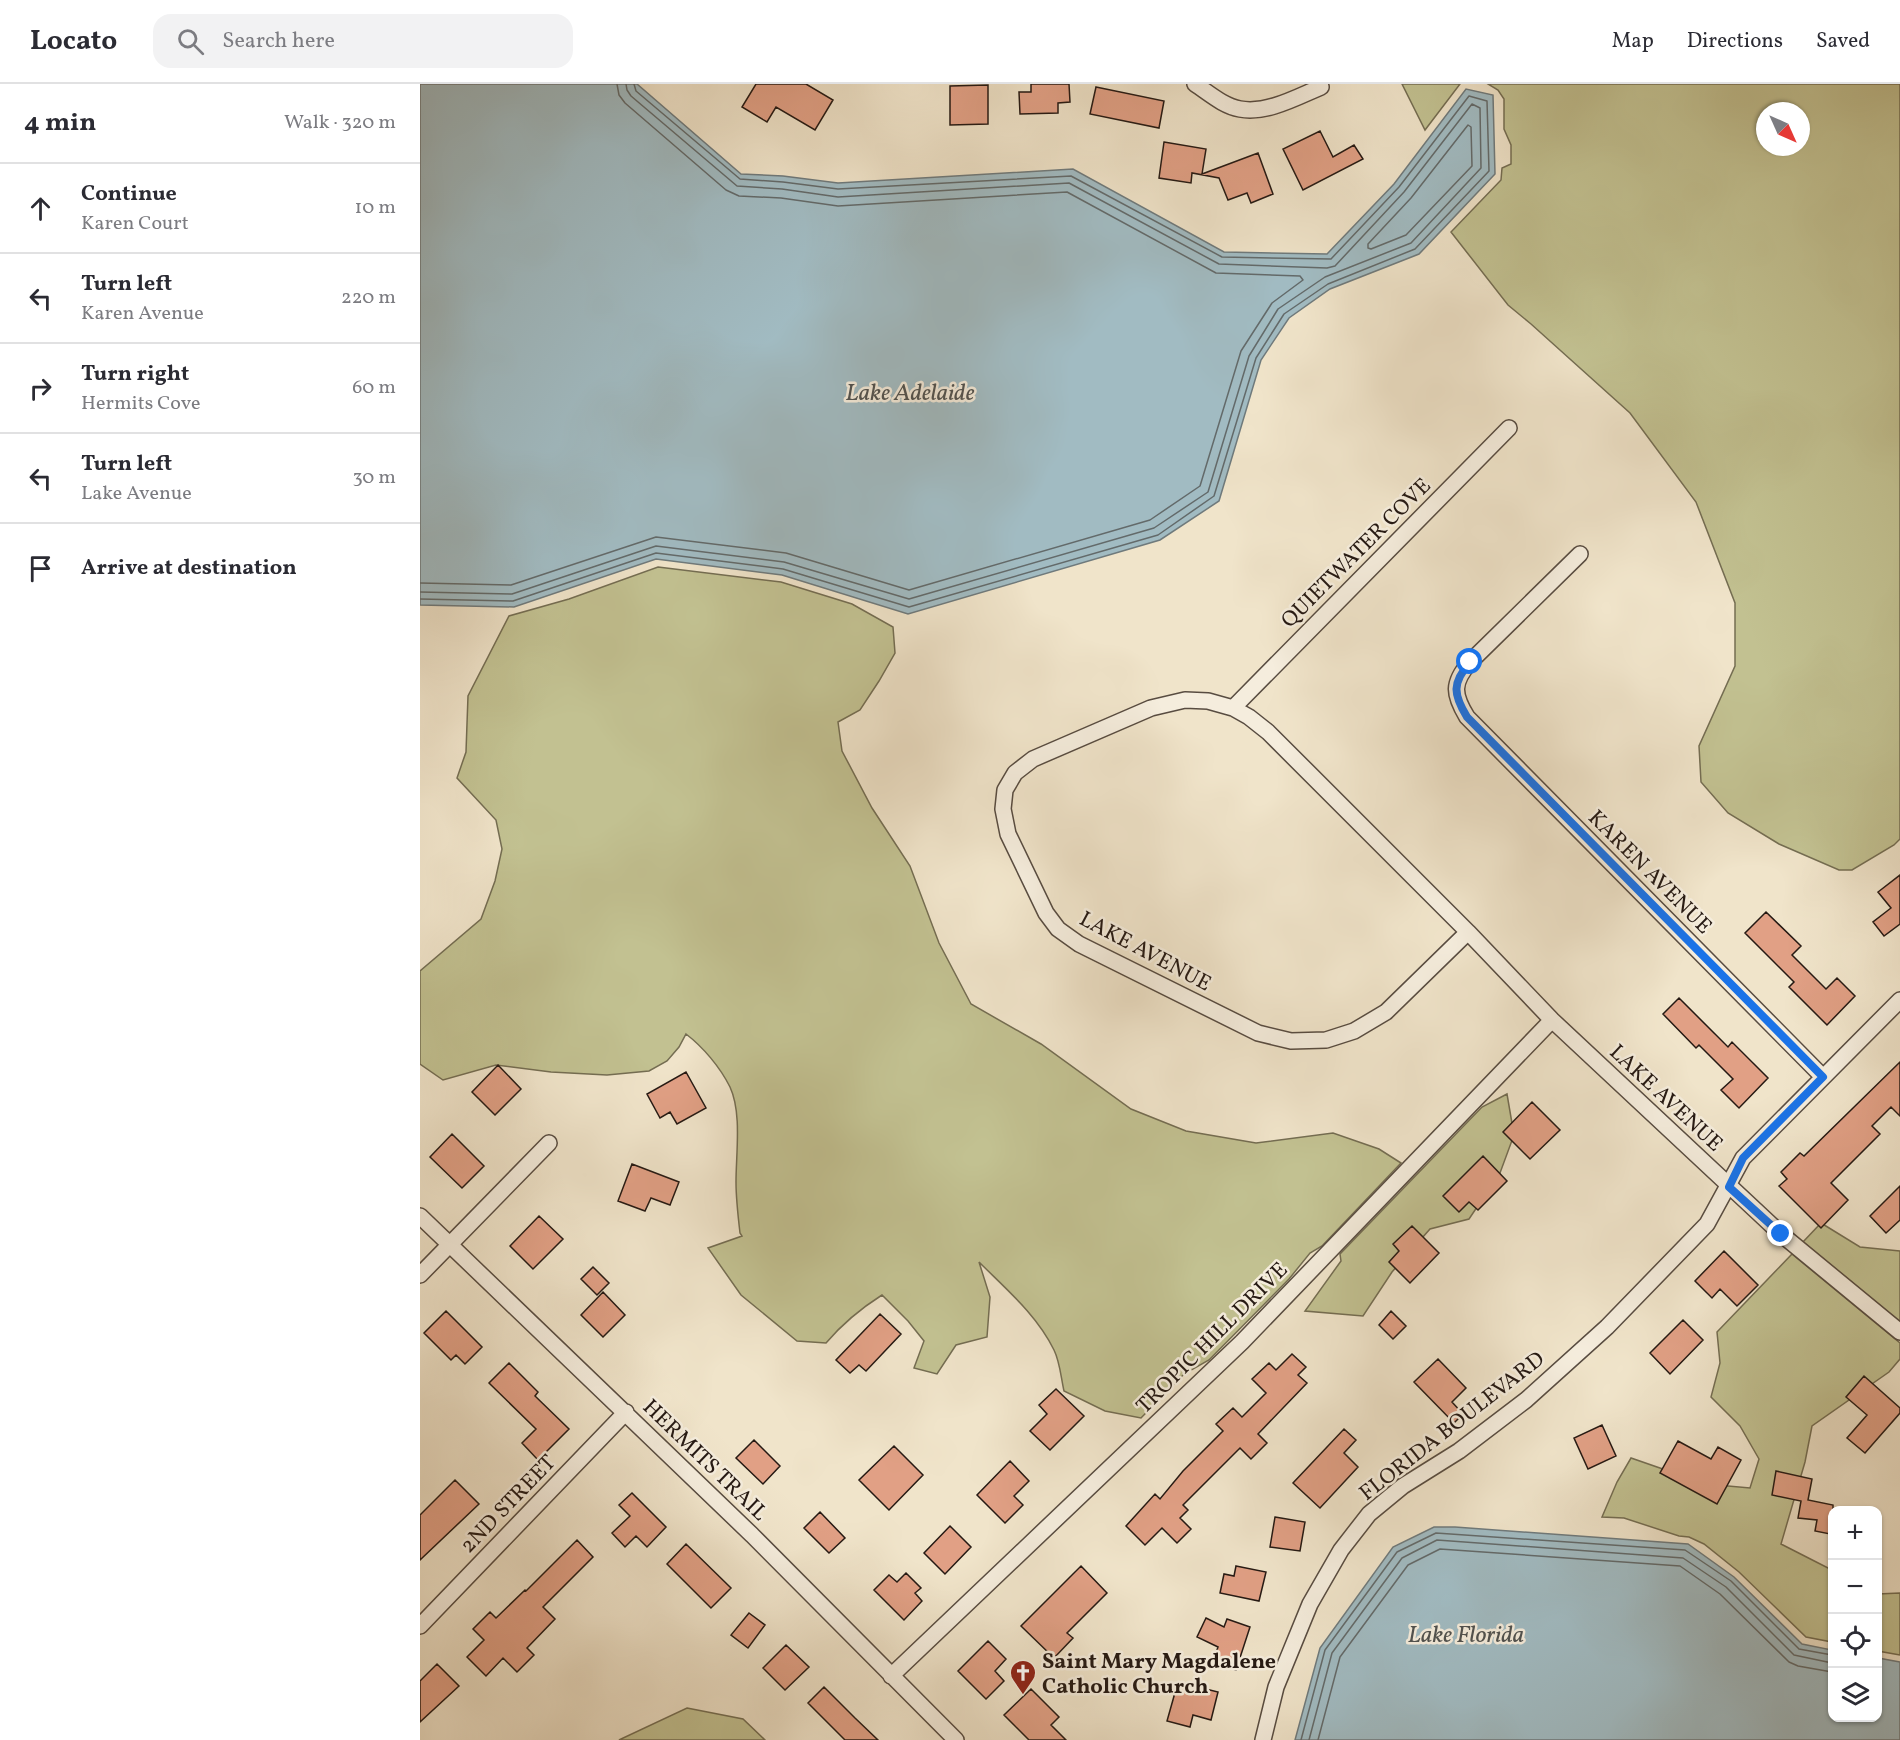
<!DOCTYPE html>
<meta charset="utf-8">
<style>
:root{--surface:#fff;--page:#f2f2f3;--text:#2b2b33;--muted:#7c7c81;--line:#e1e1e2}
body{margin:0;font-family:Vollkorn,serif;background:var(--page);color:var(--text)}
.controls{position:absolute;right:18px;bottom:18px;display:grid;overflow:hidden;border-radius:12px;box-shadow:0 2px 4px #0004}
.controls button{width:54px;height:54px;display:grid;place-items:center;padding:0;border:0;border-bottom:2px solid var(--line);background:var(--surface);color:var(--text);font:30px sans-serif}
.compass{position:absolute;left:1336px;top:18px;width:54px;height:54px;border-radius:50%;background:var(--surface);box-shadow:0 2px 4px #0004;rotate:135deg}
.stop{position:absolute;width:18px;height:18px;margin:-14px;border:4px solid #1a73e8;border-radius:50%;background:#fff}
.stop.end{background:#1a73e8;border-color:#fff;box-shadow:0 2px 6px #0008}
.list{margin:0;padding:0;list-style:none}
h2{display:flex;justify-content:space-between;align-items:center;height:78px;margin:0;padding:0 24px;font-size:26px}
h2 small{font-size:20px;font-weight:400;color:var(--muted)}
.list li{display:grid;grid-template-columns:39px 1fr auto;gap:18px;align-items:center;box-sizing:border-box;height:90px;padding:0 24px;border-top:2px solid var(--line)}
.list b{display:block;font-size:22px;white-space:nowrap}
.list p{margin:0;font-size:20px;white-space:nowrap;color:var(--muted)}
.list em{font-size:20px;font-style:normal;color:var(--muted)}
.icon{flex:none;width:33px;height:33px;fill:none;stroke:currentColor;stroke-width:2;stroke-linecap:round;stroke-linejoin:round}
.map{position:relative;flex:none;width:1480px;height:1656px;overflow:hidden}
header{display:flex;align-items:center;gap:36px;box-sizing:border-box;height:84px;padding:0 30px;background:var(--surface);border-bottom:2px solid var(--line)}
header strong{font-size:28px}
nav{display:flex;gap:33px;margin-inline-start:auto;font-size:21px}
.search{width:420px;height:54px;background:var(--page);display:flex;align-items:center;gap:15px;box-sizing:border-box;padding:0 21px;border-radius:18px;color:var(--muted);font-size:22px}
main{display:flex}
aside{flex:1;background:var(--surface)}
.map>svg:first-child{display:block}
</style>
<header>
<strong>Locato</strong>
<div class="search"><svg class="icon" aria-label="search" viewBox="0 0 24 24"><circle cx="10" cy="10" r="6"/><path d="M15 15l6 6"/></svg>Search here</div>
<nav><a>Map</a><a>Directions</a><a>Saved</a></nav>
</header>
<main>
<aside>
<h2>4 min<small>Walk · 320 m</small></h2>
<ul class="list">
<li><svg class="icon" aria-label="ahead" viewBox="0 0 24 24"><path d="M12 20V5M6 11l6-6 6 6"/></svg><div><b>Continue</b><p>Karen Court</p></div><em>10 m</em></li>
<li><svg class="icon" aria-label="left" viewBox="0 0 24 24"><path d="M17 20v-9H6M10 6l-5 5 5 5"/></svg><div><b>Turn left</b><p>Karen Avenue</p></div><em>220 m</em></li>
<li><svg class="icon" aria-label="right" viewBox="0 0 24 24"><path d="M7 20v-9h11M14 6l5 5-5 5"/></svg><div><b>Turn right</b><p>Hermits Cove</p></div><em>60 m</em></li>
<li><svg class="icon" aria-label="left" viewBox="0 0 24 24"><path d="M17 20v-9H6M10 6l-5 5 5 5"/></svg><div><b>Turn left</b><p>Lake Avenue</p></div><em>30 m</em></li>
<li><svg class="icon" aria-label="arrive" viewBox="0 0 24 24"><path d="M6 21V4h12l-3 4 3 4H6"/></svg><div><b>Arrive at destination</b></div></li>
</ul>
</aside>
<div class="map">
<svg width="1480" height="1656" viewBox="0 0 1480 1656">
<rect width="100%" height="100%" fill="#f0e4ca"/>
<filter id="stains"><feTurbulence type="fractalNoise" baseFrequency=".00333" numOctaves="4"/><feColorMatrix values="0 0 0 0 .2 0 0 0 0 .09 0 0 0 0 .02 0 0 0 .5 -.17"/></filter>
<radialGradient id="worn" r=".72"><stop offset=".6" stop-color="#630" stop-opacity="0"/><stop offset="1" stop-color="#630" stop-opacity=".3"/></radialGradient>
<!-- green -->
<path fill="#c2c191" stroke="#746d52" stroke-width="1.5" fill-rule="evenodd" d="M 982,0 L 1040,0 L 1005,46 Z
M 1068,0 L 1480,0 L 1480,755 L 1474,761 L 1432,786 L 1419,786 L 1359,760 L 1308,729 L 1281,698 L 1279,662 L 1315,582 L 1315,519 L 1276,418 L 1210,329 L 1111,240 L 1088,221 L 1031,148 L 1081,96 L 1082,84 L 1091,80 L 1091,61 L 1084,45 L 1084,15 L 1078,6 ZM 1345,27 L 1381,27 L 1381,63 L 1345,63 Z
M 238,483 L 361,498 L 432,520 L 473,543 L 475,569 L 459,597 L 440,626 L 418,638 L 422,667 L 452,724 L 490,782 L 519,859 L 551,920 L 621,960 L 711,1025 L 766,1047 L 836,1059 L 913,1049 L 959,1065 L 981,1079 L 902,1162 L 890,1169 L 869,1195 L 789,1276 L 764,1290 L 721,1334 L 685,1327 L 644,1307 C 641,1294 640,1278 634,1266 C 617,1231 586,1205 559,1178 L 570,1213 L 567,1253 L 536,1261 L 517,1290 L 494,1284 L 504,1257 L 488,1237 L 462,1211 C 440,1225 423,1239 406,1259 L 377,1257 L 321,1211 L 288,1164 L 322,1152 L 320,1149 C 318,1132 316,1115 316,1098 C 316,1069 322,1029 310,1003 C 300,983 283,963 266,950 L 259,963 L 247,977 L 229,987 L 187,991 L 131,988 L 76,981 L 23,996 L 0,980 L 0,887 L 61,835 L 75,797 L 82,765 L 76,736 L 37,694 L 46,668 L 48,612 L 89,532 L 149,515 Z
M 1087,1010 L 1094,1051 L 1080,1089 L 1049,1135 L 1010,1145 L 972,1188 L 943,1232 L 885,1227 L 921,1177 L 920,1170 L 1062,1023 Z
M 1401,1139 L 1440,1163 L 1480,1167 L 1480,1238 L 1383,1158 Z
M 1372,1170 L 1480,1259 L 1480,1275 L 1469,1288 L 1392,1342 L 1385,1378 L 1361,1460 L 1412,1486 L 1412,1558 L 1386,1553 L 1319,1488 L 1284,1460 L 1269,1453 L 1259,1452 L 1204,1434 L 1182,1433 L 1197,1398 L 1211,1374 L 1286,1400 L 1330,1404 L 1339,1375 L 1320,1342 L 1291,1313 L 1300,1279 L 1297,1248 Z
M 1480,1509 L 1480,1571 L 1458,1567 L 1458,1510 Z
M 267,1624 L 323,1635 L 345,1656 L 199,1656 Z"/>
<!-- water -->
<path fill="#a1bbc2" stroke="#6f7a7c" stroke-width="1.5" d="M 0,0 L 217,0 L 321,90 L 363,92 L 418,99 L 653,85 L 804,168 L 907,170 L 974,100 L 1046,5 L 1073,11 L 1075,90 L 999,170 L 910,205 L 869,234 L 841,276 L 799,417 L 740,456 L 488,530 L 362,491 L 236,475 L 94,523 L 0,521 Z
M 1014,1443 L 1035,1443 L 1268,1460 L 1314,1493 L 1382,1560 L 1412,1566 L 1412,1634 L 1458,1634 L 1458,1574 L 1480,1578 L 1480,1656 L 875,1656 L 900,1564 L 973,1463 Z"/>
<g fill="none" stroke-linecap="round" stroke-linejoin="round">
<!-- shore -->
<path stroke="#636a6a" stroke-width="1.5" d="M 1048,41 L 1051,43 L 1052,82 L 986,151 L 951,165 L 948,164 L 948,160 L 991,114 Z
M 0,499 L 91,501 L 236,453 L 366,469 L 489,506 L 730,436 L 780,402 L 821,267 L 852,219 L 883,196 L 880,192 L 796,189 L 647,108 L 418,122 L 361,114 L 319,112 L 306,106 L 205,19 L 199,11 L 197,0
M 0,508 L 92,510 L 236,462 L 364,478 L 489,515 L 734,444 L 788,408 L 829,272 L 858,225 L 905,193 L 991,159 L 1061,84 L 1060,24 L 1052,20 L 984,108 L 915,182 L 907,184 L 799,180 L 649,99 L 418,113 L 362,105 L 317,102 L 211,12 L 207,6 L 206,0
M 0,515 L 93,517 L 236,469 L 363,485 L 489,523 L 738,451 L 794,412 L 836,274 L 864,230 L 908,200 L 995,165 L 1069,87 L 1067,17 L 1049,12 L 979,103 L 911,175 L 802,173 L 651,92 L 418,105 L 363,98 L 320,95 L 216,7 L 214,0
M 881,1656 L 905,1566 L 977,1468 L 1016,1449 L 1265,1466 L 1311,1497 L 1379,1565 L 1412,1571
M 889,1656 L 912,1569 L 982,1474 L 1017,1456 L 1263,1474 L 1306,1503 L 1374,1571 L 1412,1579
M 898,1656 L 920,1573 L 988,1481 L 1020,1465 L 1260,1482 L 1300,1510 L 1369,1578 L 1378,1582 L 1412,1588"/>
</g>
<!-- building -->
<path fill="#e1a085" stroke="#251913" stroke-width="1.5" d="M 336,0 L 386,0 L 413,16 L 395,46 L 356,23 L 347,38 L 322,23 Z
M 611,0 L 649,0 L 650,18 L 638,19 L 638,29 L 600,30 L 599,8 L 611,8 Z
M 568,1 L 568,40 L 530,41 L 530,2 Z
M 676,3 L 744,17 L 739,44 L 670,30 Z
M 900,47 L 913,73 L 934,61 L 943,75 L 883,106 L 863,65 Z
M 744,58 L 786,65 L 782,90 L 838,69 L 853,110 L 831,119 L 827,109 L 808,116 L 799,94 L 772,89 L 771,99 L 739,94 Z
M 1480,791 L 1480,840 L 1464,852 L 1453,838 L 1471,824 L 1458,808 Z
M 1346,828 L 1381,862 L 1372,871 L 1406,905 L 1417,894 L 1435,912 L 1407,941 L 1369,903 L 1374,898 L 1325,849 Z
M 1259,914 L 1308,963 L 1312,958 L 1348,994 L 1319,1024 L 1301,1006 L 1313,995 L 1279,961 L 1276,964 L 1243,930 Z
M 1480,978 L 1480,1032 L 1471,1023 L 1452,1042 L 1460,1050 L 1411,1099 L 1428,1116 L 1401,1144 L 1359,1102 L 1367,1095 L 1361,1088 L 1380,1069 L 1384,1072 Z
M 78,981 L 101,1005 L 75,1031 L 52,1008 Z
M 266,988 L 286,1024 L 257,1040 L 250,1028 L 240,1034 L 227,1010 Z
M 1112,1018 L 1140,1046 L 1110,1075 L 1083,1048 Z
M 32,1050 L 64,1082 L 42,1104 L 10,1073 Z
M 1063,1072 L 1087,1097 L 1058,1126 L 1049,1118 L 1039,1128 L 1023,1112 Z
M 212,1080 L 259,1098 L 250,1121 L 231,1114 L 225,1127 L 198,1117 Z
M 1480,1102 L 1480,1136 L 1466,1149 L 1450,1132 Z
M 119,1132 L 143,1155 L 113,1185 L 90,1162 Z
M 992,1142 L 1019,1169 L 990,1199 L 969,1178 L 979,1167 L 973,1160 Z
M 1304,1167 L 1338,1201 L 1317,1222 L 1300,1205 L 1292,1214 L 1275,1197 Z
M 173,1183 L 189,1199 L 177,1211 L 161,1195 Z
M 183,1208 L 205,1231 L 183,1253 L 161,1231 Z
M 26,1227 L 62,1263 L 45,1280 L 36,1271 L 31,1276 L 4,1249 Z
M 971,1227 L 986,1242 L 973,1255 L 959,1241 Z
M 460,1230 L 481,1250 L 446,1287 L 439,1281 L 430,1289 L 416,1276 Z
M 1263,1236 L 1283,1256 L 1250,1290 L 1230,1269 Z
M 872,1270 L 886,1283 L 878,1291 L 887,1299 L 838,1350 L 847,1359 L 831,1375 L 820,1364 L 763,1421 L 768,1426 L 760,1434 L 771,1445 L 757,1459 L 742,1444 L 725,1461 L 706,1442 L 735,1410 L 740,1415 L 763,1387 L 803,1347 L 796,1340 L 813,1324 L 822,1333 L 846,1309 L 832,1295 L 849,1279 L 856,1286 Z
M 1018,1275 L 1046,1304 L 1032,1318 L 1043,1330 L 1034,1339 L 994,1298 Z
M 89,1279 L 118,1308 L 115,1312 L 149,1345 L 118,1376 L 102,1359 L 116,1345 L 69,1299 Z
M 1444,1292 L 1480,1324 L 1480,1329 L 1445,1369 L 1427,1354 L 1447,1331 L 1426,1313 Z
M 636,1305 L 664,1332 L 630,1366 L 610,1347 L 627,1330 L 619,1321 Z
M 1182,1341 L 1196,1372 L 1168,1385 L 1154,1354 Z
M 924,1345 L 936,1356 L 924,1369 L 938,1383 L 900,1424 L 873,1399 Z
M 334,1356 L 360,1382 L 343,1400 L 316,1374 Z
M 1258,1357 L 1291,1375 L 1298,1363 L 1321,1376 L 1297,1420 L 1240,1389 Z
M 474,1362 L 503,1391 L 469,1426 L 439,1396 Z
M 590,1377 L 609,1397 L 594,1412 L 603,1421 L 585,1439 L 557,1411 Z
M 1356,1387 L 1392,1395 L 1388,1416 L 1413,1421 L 1413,1442 L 1410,1450 L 1395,1447 L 1397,1436 L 1378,1434 L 1381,1417 L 1352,1411 Z
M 35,1396 L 59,1420 L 0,1476 L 0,1431 Z
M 212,1409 L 246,1443 L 227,1463 L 216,1452 L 205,1463 L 192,1449 L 210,1432 L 199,1421 Z
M 400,1428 L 425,1454 L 409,1469 L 384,1444 Z
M 855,1433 L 885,1438 L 880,1467 L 850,1463 Z
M 530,1442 L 551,1463 L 525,1490 L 504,1469 Z
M 157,1456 L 173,1473 L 123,1523 L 135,1535 L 107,1564 L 114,1571 L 97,1588 L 83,1574 L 66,1592 L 47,1573 L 64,1556 L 53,1545 L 70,1528 L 76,1534 L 105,1506 L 106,1507 Z
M 266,1460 L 311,1504 L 291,1524 L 247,1480 Z
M 661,1482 L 687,1509 L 647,1549 L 653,1554 L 634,1574 L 601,1542 Z
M 816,1482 L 846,1488 L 839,1517 L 800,1509 L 804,1490 L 814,1492 Z
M 486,1489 L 501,1504 L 495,1509 L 502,1517 L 484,1536 L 454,1506 L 469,1491 L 477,1498 Z
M 329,1529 L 345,1541 L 328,1564 L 311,1551 Z
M 786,1534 L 804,1543 L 807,1535 L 830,1543 L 816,1586 L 793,1578 L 798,1563 L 777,1553 Z
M 568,1557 L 586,1575 L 575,1587 L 584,1597 L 566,1615 L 538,1587 Z
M 366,1561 L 389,1583 L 365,1606 L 343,1584 Z
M 17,1580 L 39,1602 L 0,1638 L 0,1597 Z
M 758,1598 L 798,1608 L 791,1636 L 773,1631 L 770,1643 L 747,1637 Z
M 404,1603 L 435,1634 L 458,1656 L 425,1656 L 388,1619 Z
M 611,1605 L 639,1633 L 631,1641 L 646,1656 L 609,1656 L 584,1631 Z"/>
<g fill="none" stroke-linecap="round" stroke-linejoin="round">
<defs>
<path id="minor" d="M 775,0 C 789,9 803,22 820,25 C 847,30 877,13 901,3
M 1160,470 L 1050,578 C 1032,599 1033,610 1047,633 L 1403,993
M 813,624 L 1089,344
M 1048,848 L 966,928 L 934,947 L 906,956 L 871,957 L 838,949 L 659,860 L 638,845 L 626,829 L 588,750 L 583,725 L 585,706 L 595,689 L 613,675 L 731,624 L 765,616 L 788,617 L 813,624 L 829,633 L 848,648 L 1048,848 L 1132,936 L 1361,1150 L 1480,1248
M 0,1132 L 332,1451 L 536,1656
M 0,1191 L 129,1059
M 0,1542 L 206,1328
M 471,1592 L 822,1258 L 1132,936
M 843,1656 L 856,1603 L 890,1520 L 921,1466 L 949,1430 L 983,1402 L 1039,1367 L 1106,1316 L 1187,1243 L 1287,1140 L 1323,1074 L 1480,916"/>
</defs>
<!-- minor casing -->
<use href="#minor" stroke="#584c41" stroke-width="18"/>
<!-- minor -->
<use href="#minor" stroke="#f5eddd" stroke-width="15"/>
</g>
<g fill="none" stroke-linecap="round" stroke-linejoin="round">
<!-- route -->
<path stroke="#1a73e8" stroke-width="8" d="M 1050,578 C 1032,599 1033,610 1047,633 L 1403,993 L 1323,1074 L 1309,1103 L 1361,1150"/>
</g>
<!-- icons -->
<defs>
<symbol id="church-pin" viewBox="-11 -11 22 30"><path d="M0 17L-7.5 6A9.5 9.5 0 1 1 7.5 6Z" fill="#8f2418" stroke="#f5eddd"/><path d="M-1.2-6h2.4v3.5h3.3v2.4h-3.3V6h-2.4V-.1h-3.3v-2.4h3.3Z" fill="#fff"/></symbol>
</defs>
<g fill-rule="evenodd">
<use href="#church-pin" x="588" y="1574" width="30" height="40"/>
</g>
<g text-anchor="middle" stroke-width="5" stroke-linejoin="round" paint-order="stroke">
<!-- street labels -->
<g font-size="22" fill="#251913" stroke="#f5eddd">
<text transform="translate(935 468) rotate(-45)" y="8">QUIETWATER COVE</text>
<text transform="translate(1231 787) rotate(45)" y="8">KAREN AVENUE</text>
<text transform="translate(726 866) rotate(28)" y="8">LAKE AVENUE</text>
<text transform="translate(1247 1013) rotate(43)" y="8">LAKE AVENUE</text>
<text transform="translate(791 1253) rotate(-45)" y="8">TROPIC HILL DRIVE</text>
<text transform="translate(1031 1341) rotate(-38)" y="8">FLORIDA BOULEVARD</text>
<text transform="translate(286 1375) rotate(44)" y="8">HERMITS TRAIL</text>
<text transform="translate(87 1419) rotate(-46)" y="8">2ND STREET</text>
</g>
<!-- poi labels -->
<g font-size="22" font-weight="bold" fill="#251913" stroke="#f5eddd" text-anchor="start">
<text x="622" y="1584">Saint Mary Magdalene<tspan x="622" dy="25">Catholic Church</tspan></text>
</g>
<!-- water labels -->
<g font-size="24" font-style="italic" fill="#505250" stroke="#f5eddd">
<text x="490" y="316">Lake Adelaide</text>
<text x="1046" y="1558">Lake Florida</text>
</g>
</g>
<rect width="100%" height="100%" filter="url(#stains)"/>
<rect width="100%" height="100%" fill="url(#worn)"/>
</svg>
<div class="controls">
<button>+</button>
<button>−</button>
<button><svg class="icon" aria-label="locate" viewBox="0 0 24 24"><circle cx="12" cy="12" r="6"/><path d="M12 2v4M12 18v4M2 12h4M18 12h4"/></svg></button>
<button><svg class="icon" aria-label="layers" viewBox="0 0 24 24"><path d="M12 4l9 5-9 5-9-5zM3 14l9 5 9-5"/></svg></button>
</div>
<svg class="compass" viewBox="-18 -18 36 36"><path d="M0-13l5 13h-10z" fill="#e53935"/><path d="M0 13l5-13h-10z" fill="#7c7c81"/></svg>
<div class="stop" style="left:1050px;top:578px"></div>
<div class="stop end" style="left:1361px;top:1150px"></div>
</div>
</main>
